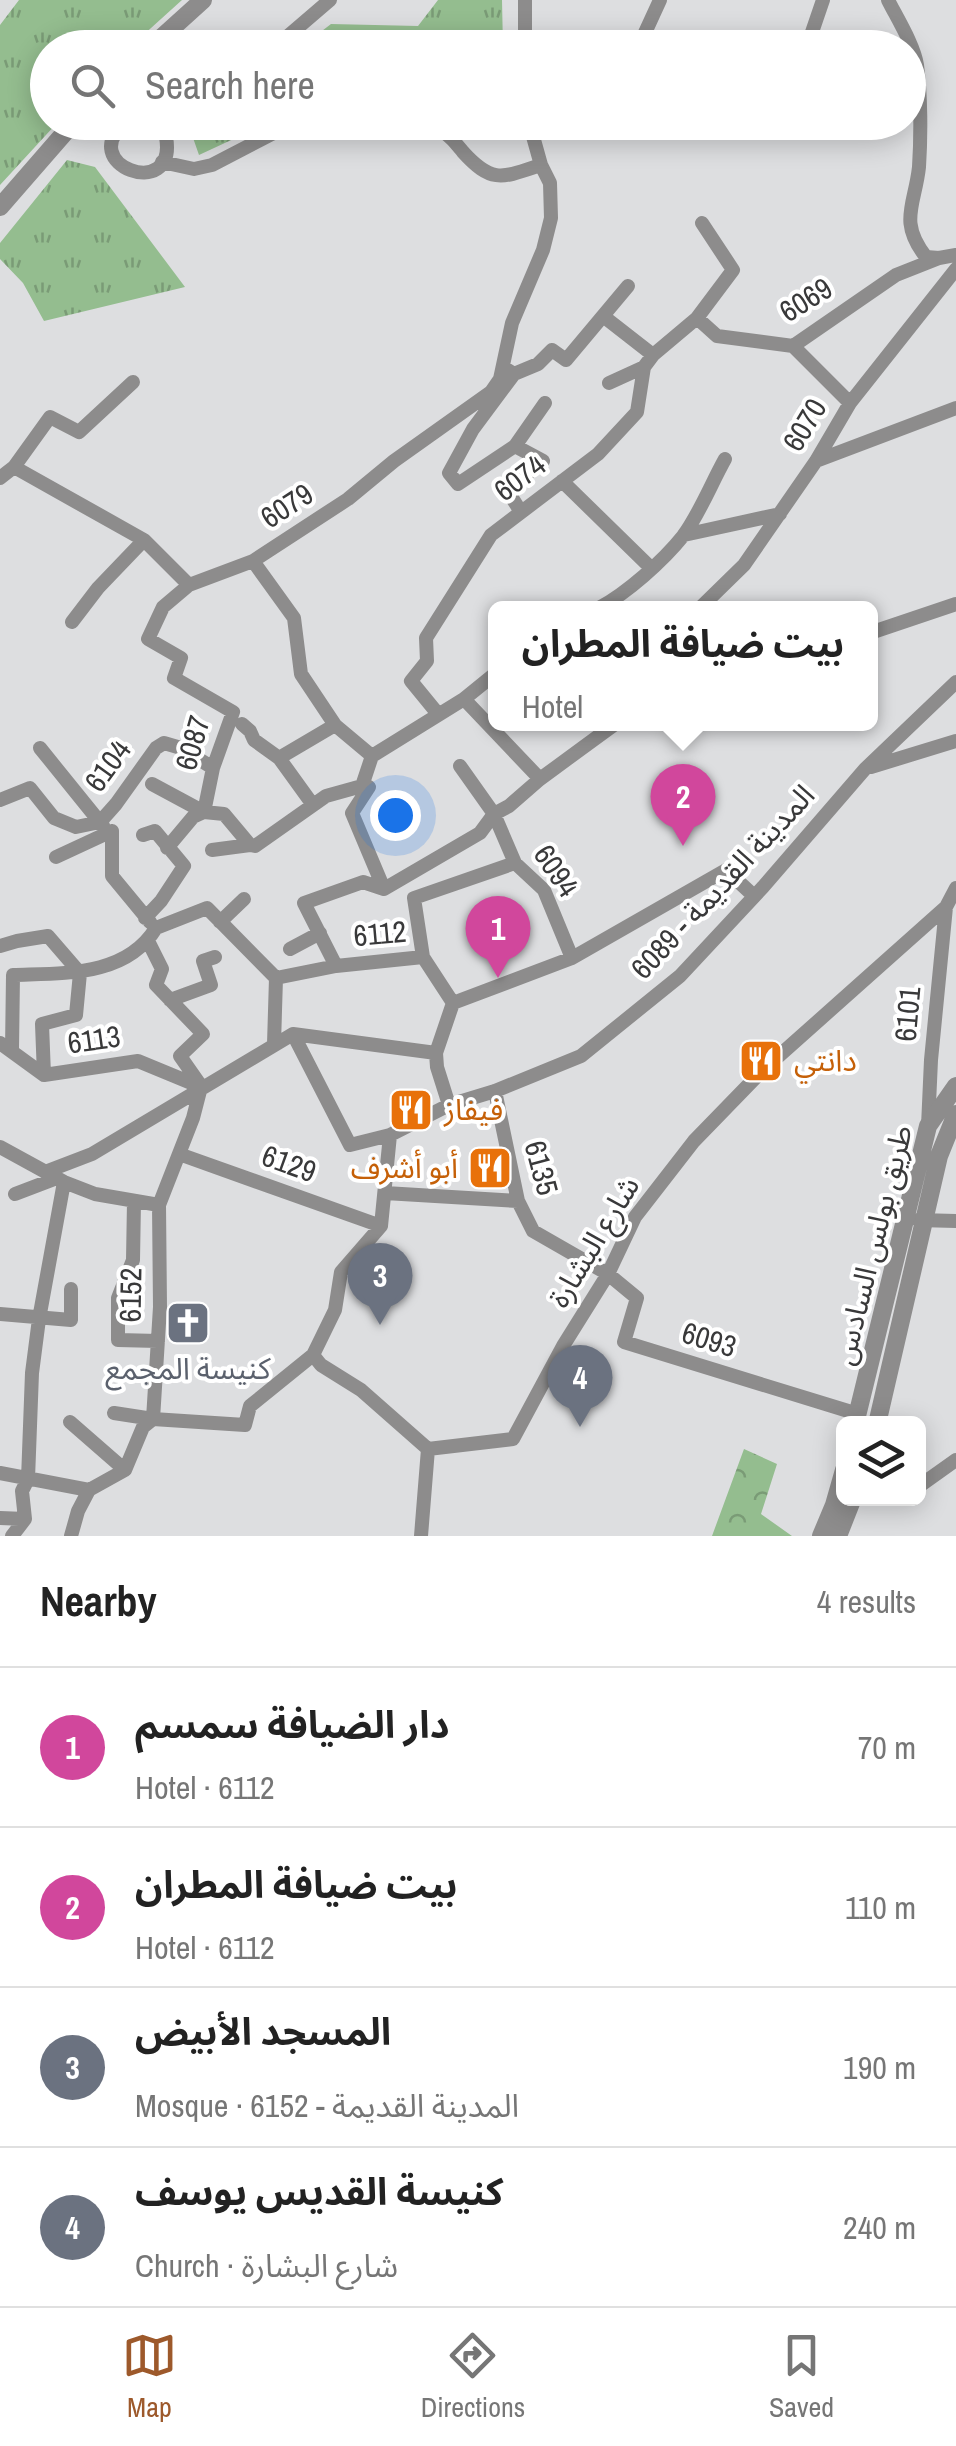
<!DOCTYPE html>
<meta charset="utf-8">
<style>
:root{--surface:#fff;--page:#f6f6f6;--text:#222;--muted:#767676;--line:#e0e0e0;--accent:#9d592b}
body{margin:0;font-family:"Archivo Narrow","Noto Sans Arabic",sans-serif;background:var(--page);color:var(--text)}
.controls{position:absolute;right:30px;bottom:30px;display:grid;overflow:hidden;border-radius:15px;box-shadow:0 5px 25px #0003}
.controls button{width:90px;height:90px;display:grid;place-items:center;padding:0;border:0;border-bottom:2px solid var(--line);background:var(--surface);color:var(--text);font:50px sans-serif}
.you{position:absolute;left:395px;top:815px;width:35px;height:35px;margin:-25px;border:8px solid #fff;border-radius:50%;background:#1a73e8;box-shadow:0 0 0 15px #1a73e833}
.badge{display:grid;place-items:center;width:65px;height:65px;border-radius:50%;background:var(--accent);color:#fff;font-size:32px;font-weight:700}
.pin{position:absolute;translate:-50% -82px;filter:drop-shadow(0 2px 5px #0008)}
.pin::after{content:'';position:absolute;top:52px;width:35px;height:30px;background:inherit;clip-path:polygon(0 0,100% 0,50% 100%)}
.popup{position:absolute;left:488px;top:601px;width:390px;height:130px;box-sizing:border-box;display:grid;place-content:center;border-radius:15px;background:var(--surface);filter:drop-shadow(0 2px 8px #0005);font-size:32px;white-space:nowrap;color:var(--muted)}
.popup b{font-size:38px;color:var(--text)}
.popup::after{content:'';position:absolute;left:50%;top:100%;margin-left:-20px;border:20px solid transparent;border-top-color:var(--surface)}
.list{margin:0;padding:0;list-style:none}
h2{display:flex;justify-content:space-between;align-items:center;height:130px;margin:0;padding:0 40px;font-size:42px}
h2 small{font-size:32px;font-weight:400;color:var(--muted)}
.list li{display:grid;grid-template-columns:65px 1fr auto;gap:30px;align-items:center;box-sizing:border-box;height:160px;padding:0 40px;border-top:2px solid var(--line)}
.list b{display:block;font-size:38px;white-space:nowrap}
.list p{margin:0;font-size:32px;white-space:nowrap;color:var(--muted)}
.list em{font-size:32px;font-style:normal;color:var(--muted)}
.icon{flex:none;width:55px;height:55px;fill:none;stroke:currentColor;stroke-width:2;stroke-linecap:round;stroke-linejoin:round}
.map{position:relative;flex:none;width:956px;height:1536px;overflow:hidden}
.search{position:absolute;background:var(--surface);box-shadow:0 5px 25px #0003;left:30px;right:30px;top:30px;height:110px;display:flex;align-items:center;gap:25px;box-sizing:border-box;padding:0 35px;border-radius:55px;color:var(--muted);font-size:38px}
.sheet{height:770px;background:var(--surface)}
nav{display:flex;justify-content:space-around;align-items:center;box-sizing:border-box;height:140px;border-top:2px solid var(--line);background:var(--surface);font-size:28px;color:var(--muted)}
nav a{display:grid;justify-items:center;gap:5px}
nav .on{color:var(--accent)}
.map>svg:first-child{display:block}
</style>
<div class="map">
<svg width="956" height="1536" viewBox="0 0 956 1536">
<defs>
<pattern id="grass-tufts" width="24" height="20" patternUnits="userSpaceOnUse" patternTransform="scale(2.5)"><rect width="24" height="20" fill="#94bd8f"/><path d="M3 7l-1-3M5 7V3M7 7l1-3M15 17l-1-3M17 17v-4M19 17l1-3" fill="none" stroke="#7a9b76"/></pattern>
<pattern id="forest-crowns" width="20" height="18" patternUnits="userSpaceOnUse" patternTransform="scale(2.5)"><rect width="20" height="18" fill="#94bd8f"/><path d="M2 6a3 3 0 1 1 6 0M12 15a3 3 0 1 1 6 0" fill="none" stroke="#7a9b76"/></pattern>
</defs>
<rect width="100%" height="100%" fill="#dddee0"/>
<!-- grass -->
<path fill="url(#grass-tufts)" d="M 19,0 L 182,0 L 130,47 L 48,48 L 48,122 L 57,123 L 0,185 L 0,25 Z
M 438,0 L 502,0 L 503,47 L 301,47 L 331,24 L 418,26 Z
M 208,123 L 208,122 L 268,123 L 199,155 L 192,135 Z
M 67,160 L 95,167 L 185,287 L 44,321 L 23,283 L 0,259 L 0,243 Z"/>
<!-- forest -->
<path fill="url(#forest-crowns)" d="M 744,1449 L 777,1464 L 761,1514 L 792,1536 L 712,1536 Z"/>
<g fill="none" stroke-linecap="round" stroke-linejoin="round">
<!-- minor -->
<path stroke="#8d8c8c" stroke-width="14" d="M 888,0 C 897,18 914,45 917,65 C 921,95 921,137 919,167 C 915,205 898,221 926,257 L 939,258 L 956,255
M 810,38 L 823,0
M 274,48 L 330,0
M 525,48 L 525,0
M 638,48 L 660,0
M 127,122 C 72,163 178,204 166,137 L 153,122
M 416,122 C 425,126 438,128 446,134 C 452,138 458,146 463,152 C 492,184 502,178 541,165
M 162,162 L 194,169 L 212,165 L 289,125 L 300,122
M 603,316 L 653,355
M 697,318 L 733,270 L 702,223
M 793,346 L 850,403
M 503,367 L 514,374 L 473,429 L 449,473 L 458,484 L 515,446 L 545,403
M 514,374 L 538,364 L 552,350 L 566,360 L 628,286
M 609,383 L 644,367 L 653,355 L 697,318 L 717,336 L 793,346 L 896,275 L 939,258
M 515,446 L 543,461 L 507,490 L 521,512
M 816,461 L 956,408
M 14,467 L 144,540 L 189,585
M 0,478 L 14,467 L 50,417 L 79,432 L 133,382
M 562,481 L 651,568
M 684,535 L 780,514
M 599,608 C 627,593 663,561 683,536 C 699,515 712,482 725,459
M 700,608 L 744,565 L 816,461 L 850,403 L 956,269
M 72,622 L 98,588 L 144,540
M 870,633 L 956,604
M 464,699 L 540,779
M 438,714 L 411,681 L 427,661 L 426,638 L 491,535 L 598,454 L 637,412 L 644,367
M 242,724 L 250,731 L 254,740 L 279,758 L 313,805
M 40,748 L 103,826
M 372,756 L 335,725 L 301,674 L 294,618 L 253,561 L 348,499 L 394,461 L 491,392 L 500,379 L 512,323 L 543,250 L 551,218 L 550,183 L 541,165 L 529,122
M 372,756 L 464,699 L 496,673
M 279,758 L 335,725
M 460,766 L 494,814 L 515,863 L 544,890 L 572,958
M 871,767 L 956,741
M 152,784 L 204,812 L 224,814 L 250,845
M 0,800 L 30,788 L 54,818 L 76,827 L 100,822 L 116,804 L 156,748 L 164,743 L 181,748 L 213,768
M 112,831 L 112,876 L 150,922
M 143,835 L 155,831 L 184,866 L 161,901 L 145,918
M 167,848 L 193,817 L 204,812 L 213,768 L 233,712 L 174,678 L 181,658 L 148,639 L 163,607 L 189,585 L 253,561
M 212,850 L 250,845 L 255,846 L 326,796 L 362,786
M 56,857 L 112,831
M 384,889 L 480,833 L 494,814 L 509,806 L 540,779 L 615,724
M 220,922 L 244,899
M 156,928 L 207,908 L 276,978
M 148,941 L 162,969 L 156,985 L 203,1034 L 180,1056 L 201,1086
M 0,946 L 17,941 L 48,936 L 80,973
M 290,949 L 320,933
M 336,966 L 304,903 L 363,882 L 384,889 L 352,813 L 369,787 L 362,786 L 372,756
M 276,978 L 336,966 L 423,957
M 170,1000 L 211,985 L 203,961 L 215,957
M 453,1003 L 572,958 L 726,870 L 754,896
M 453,1003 L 423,957 L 414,898 L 515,863
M 293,1034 L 350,1145 L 390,1135 L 449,1105 L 495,1091 L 581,1056 L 680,976 L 763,887 L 865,769 L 956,682
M 0,1043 L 44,1075 L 138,1061 L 201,1087
M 274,1044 L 276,978
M 12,1050 L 13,975 C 63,973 126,977 156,928
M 44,1075 L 42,1024 L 76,1015 L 80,973
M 201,1087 L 193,1118 L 159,1205 L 160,1307 L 153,1419 L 245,1425 L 250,1406 L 313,1355 L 335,1310 L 341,1272 L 381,1226
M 495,1091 L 518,1201 L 533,1231 L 608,1274 L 637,1298 L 624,1342 L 858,1414
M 449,1105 L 437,1067 L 436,1053 L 453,1003
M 928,1126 L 931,1060 L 946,907
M 0,1147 L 64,1182 L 95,1194 L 159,1205
M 179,1154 L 381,1226
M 45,1172 L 92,1154 L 293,1034 L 436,1053
M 385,1193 L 518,1201
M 15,1194 L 57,1178
M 134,1201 L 133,1260 L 118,1298 L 118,1340 L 158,1341
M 918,1220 L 956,1221
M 381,1226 L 390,1135
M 0,1314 L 71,1320 L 71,1289
M 313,1355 L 321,1365 L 361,1390 L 428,1449
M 70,1422 L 125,1470 L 143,1427 L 153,1419 L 114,1413
M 0,1473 L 89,1490
M 918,1487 L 956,1460
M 0,1518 L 25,1519
M 12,1536 L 25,1519 L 22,1491 L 28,1479 L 32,1373 L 39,1319 L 64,1182
M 71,1536 L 78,1511 L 89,1490 L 125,1470
M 421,1536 L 428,1449 L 513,1439 L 563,1346 L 608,1274 L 635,1217 L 694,1141 L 762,1071 L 946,907 L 956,888"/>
<!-- tertiary -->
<path stroke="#8d8c8c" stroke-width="18" d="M 150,48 L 203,0
M 0,207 L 74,122
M 855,1424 L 928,1126 L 956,1086
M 877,1424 L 939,1156 L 956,1114
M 821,1536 L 834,1505 L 844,1470
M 838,1536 L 853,1498"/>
</g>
<!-- icons -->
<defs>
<symbol id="restaurant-square" viewBox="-11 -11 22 22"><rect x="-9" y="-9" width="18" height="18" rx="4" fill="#e8710a" stroke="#fff"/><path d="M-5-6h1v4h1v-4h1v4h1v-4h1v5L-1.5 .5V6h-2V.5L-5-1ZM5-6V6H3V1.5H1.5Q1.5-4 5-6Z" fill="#fff"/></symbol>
<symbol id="church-square" viewBox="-11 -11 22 22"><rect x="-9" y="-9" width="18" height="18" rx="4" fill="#6b7280" stroke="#fff"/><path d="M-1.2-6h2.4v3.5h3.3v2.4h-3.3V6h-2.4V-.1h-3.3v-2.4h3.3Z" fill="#fff"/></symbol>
</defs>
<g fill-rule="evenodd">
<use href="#restaurant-square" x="736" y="1036" width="50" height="50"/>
<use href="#restaurant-square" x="386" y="1085" width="50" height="50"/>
<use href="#restaurant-square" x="465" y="1143" width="50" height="50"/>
<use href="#church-square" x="163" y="1298" width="50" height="50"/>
</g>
<g text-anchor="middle" stroke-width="8" stroke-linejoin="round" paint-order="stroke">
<!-- street labels -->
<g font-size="30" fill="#39393a" stroke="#fff">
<text transform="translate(806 300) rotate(-32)" y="10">6069</text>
<text transform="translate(805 425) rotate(-59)" y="10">6070</text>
<text transform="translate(520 478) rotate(-37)" y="10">6074</text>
<text transform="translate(287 506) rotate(-33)" y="10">6079</text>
<text transform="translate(193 743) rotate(-74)" y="10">6087</text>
<text transform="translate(108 766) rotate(-54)" y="10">6104</text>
<text transform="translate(556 871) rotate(56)" y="10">6094</text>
<text transform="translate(723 882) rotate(-47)" y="10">المدينة القديمة - 6089</text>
<text transform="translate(380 934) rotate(-5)" y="10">6112</text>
<text transform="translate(908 1014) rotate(-85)" y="10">6101</text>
<text transform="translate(94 1040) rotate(-8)" y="10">6113</text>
<text transform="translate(289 1164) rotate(20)" y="10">6129</text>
<text transform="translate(541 1168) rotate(75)" y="10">6135</text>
<text transform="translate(594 1242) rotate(-59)" y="10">شارع البشارة</text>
<text transform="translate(873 1245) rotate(-76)" y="10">طريق بولس السادس</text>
<text transform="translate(131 1295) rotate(-89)" y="10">6152</text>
<text transform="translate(709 1340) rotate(17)" y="10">6093</text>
</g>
<!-- food labels -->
<g font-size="30" fill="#c56008" stroke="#fff" text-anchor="start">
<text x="794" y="1071">دانتي</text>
<text x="444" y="1120">فيفاز</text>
<text x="458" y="1178" text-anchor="end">أبو أشرف</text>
</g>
<!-- worship labels -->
<g font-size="30" fill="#5b616d" stroke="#fff">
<text x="188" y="1379">كنيسة المجمع</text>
</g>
</g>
</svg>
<div class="controls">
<button><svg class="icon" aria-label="layers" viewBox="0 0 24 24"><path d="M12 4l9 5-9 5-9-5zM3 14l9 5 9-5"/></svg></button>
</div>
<div class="you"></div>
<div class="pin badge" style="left:498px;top:978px;background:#d1479c">1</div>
<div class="pin badge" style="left:683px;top:846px;background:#d1479c">2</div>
<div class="popup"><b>بيت ضيافة المطران</b>Hotel</div>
<div class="pin badge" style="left:380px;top:1325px;background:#6b7280">3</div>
<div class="pin badge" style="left:580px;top:1427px;background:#6b7280">4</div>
<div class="search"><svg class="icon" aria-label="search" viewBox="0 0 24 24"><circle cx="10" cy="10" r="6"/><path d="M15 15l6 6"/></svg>Search here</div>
</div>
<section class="sheet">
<h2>Nearby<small>4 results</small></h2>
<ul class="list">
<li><span class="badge" style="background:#d1479c">1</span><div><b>دار الضيافة سمسم</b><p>Hotel · 6112</p></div><em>70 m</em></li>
<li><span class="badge" style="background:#d1479c">2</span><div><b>بيت ضيافة المطران</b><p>Hotel · 6112</p></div><em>110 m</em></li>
<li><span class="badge" style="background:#6b7280">3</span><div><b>المسجد الأبيض</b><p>Mosque · المدينة القديمة - 6152</p></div><em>190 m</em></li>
<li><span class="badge" style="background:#6b7280">4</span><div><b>كنيسة القديس يوسف</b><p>Church · شارع البشارة</p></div><em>240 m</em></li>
</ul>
</section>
<nav>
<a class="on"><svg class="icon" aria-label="map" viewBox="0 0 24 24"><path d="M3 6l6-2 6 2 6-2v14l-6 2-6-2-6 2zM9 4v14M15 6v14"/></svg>Map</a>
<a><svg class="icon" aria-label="directions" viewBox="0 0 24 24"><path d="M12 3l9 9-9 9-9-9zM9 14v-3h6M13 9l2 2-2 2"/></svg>Directions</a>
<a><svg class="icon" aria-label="saved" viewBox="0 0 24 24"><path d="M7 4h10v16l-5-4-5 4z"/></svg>Saved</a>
</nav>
